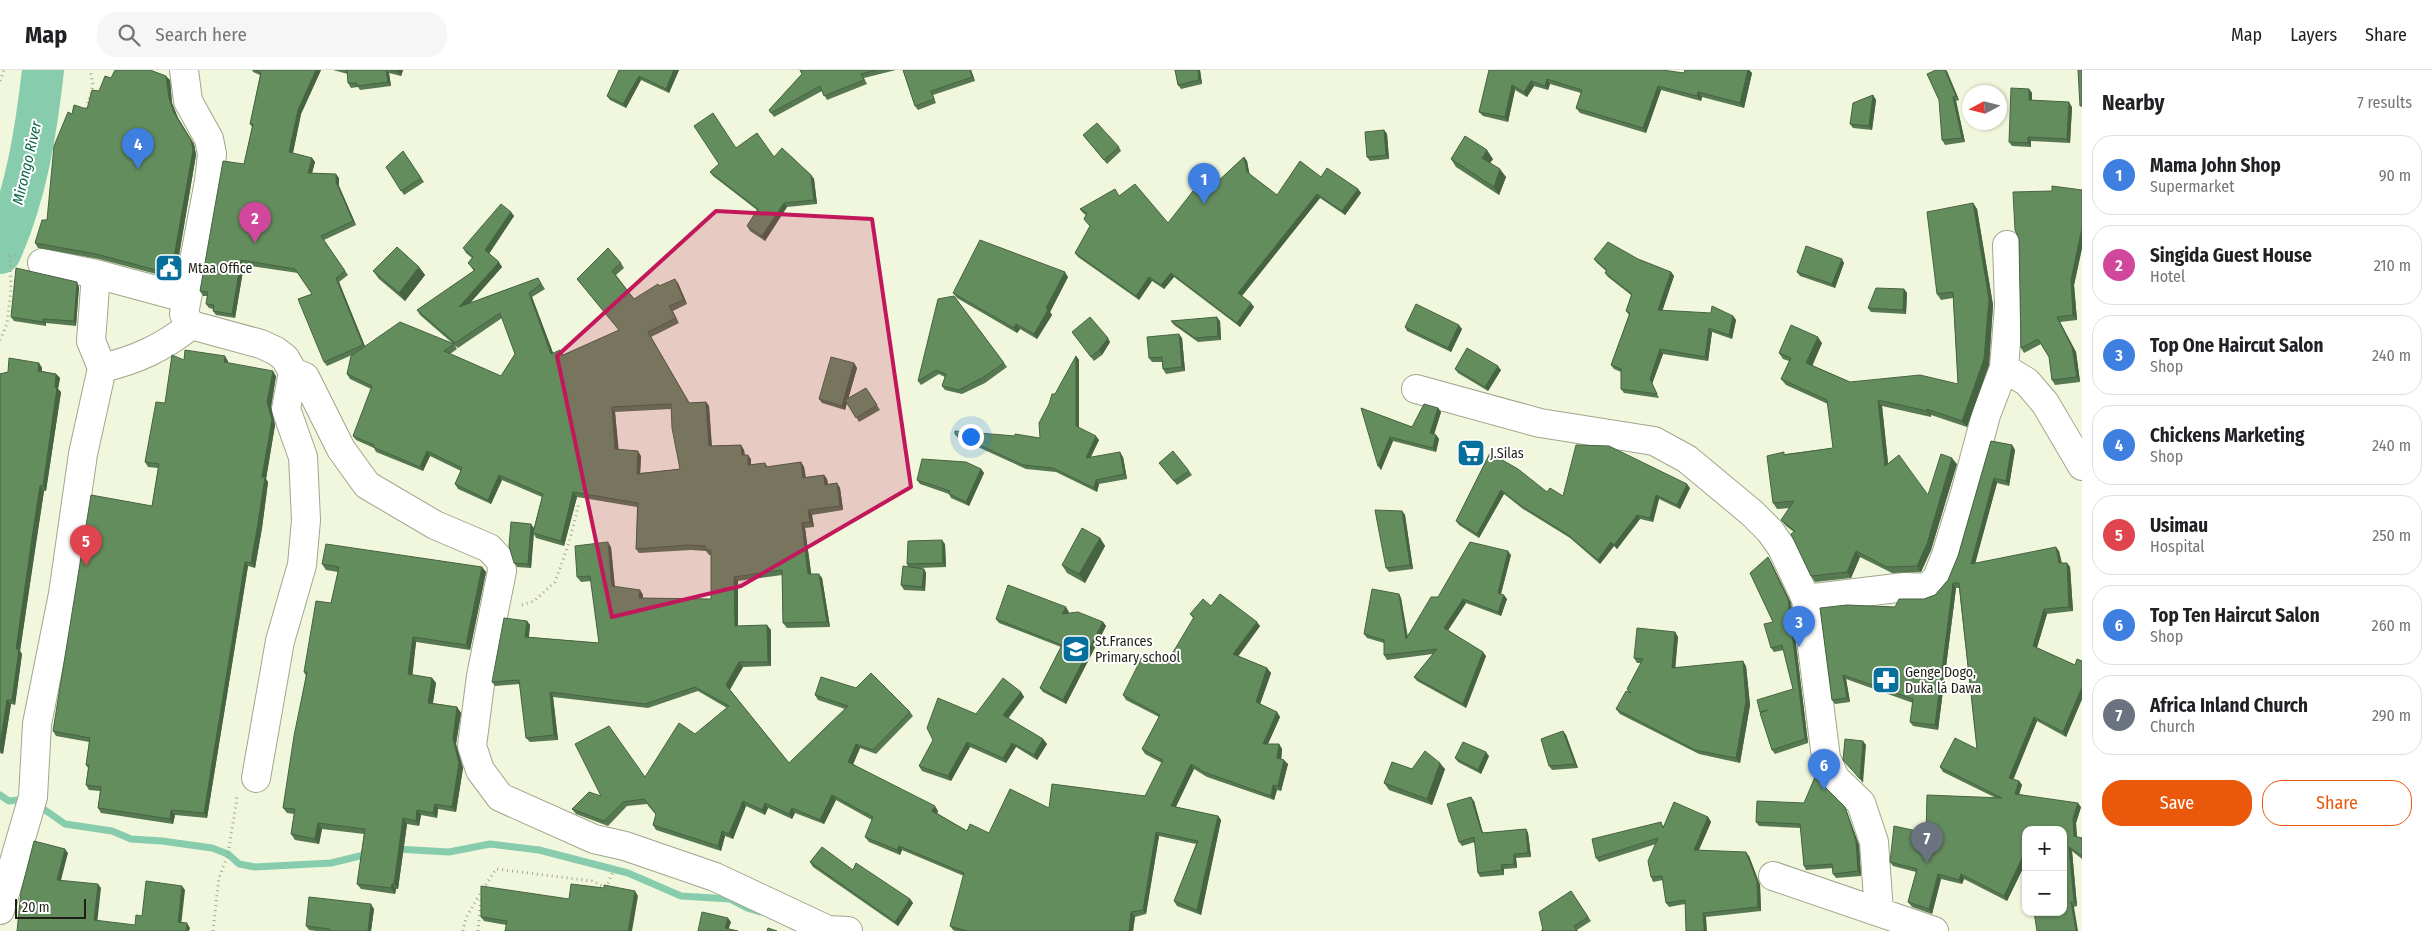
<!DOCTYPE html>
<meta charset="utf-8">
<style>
:root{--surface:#fff;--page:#f6f6f6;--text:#202124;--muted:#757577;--line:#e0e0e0;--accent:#ea580c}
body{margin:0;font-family:"Fira Sans Condensed",sans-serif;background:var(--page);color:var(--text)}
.controls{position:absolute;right:15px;bottom:15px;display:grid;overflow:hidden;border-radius:10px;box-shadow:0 1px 4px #0004}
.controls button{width:45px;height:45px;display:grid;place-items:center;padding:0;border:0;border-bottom:1px solid var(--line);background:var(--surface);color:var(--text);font:25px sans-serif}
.compass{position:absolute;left:1962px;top:15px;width:45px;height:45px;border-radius:50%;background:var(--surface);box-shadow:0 1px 4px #0004;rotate:263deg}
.scale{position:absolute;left:15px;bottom:12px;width:71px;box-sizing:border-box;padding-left:5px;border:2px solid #1e2017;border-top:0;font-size:14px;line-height:18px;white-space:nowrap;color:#1e2017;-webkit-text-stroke:4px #fff;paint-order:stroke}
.you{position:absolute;left:970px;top:366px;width:18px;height:18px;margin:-12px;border:4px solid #fff;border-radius:50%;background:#1a73e8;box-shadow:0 0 0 8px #1a73e833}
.badge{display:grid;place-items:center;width:32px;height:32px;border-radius:50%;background:var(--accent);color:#fff;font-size:16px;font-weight:700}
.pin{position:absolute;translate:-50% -41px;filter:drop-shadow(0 1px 2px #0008)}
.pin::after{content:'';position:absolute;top:26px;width:18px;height:15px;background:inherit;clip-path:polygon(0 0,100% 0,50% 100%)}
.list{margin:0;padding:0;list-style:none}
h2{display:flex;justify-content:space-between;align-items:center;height:65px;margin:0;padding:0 20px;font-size:21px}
h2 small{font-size:16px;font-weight:400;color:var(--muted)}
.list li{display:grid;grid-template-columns:32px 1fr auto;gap:15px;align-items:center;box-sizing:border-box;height:80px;margin:0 10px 10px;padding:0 10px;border:1px solid var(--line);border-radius:20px}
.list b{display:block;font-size:19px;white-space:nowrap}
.list p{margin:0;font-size:16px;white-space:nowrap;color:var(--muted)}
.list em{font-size:16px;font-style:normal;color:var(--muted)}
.actions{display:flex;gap:10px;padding:15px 20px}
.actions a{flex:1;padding:11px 0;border:1px solid var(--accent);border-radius:20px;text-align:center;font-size:18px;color:var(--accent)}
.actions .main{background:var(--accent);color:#fff}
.icon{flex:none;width:28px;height:28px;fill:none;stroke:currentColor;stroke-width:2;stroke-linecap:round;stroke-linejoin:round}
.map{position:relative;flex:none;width:2082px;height:861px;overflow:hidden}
header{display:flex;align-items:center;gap:30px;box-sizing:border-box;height:70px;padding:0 25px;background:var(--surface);border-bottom:1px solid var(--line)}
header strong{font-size:24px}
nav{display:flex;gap:28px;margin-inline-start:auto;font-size:18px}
.search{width:350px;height:45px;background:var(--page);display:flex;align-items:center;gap:12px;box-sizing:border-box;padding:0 18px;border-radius:20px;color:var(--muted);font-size:19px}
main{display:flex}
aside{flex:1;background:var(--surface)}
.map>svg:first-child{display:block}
</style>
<header>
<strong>Map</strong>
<div class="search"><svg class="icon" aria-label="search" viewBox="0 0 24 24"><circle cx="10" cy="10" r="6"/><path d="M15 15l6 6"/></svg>Search here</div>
<nav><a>Map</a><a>Layers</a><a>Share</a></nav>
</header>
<main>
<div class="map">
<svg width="2082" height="861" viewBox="0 0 2082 861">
<rect width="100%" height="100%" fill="#f1f7dc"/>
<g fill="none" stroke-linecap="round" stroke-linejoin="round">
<!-- stream -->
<path stroke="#86ccad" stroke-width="7" d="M 0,725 L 9,731 L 18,730
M 45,740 L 65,754 L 112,761 L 131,769 L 162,771 L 212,778 L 228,784 L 239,794 L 255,797 L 331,793 L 368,784
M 396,779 L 449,782 L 490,774 L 539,780 L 628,803 L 681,826 L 730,829 L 747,838 L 760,842"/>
<!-- river -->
<path stroke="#86ccad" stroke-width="42" d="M 0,183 C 26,126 36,62 43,0"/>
<defs>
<path id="minor" d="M 184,0 L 188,31 L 209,69 L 212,84 L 209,111 L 184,244 L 191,255 L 261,274 L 276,281 L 285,288 L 293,302 L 286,339 L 303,387 L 306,450 L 302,495 L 280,571 L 256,708
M 42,193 L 96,204 L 185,228
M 96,204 L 91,271 L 102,298
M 2004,298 L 2027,312 L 2045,333 L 2082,396
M 293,302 L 305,307 L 341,379 L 367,415 L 435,455 L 489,478 L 501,491 L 502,501 L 481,606 L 472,676 L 480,700 L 500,727 L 594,769 L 625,776 L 715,807 L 828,860 L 848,861
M 1416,319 L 1540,353 L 1654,371 L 1687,389 L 1752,443 L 1770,461 L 1782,478 L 1806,529 L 1826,688 L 1835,708 L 1861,733 L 1874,772 L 1879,842
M 1806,529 L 1905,517 L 1927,518 L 1937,508 L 1946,485 L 1964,427 L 1986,345 L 2004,298 L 2009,235 L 2007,175
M 1773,806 L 1934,861
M 0,840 L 33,727 L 37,654 L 63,524 L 83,384 L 102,298 C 136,290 163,278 191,255"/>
</defs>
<!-- minor casing -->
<use href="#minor" stroke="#a0a68d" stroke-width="30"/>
<!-- path -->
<path stroke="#a3a793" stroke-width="3" stroke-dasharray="1 4" stroke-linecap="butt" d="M 0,11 L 4,0
M 85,43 L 93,15 L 90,0
M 0,270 L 7,254 L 11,220 L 10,186 L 18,185
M 522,535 L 534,531 L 555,512 L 569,473 L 579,433
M 606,818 L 614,799
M 483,819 L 496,799 L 592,811 L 606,818
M 213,861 L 219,808 L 228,784 L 237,728 L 240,725
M 463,861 L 466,848 L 482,820
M 478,861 L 481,828"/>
<!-- minor -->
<use href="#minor" stroke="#fff" stroke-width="28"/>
</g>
<!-- wall -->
<path fill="#567951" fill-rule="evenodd" d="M 252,0 L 321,0 L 301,44 L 293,83 L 312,88 L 315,92 L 312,103 L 339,108 L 339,116 L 356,155 L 324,170 L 348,205 L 339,212 L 365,276 L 454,274 L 457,279 L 450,284 L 501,306 L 515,284 L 502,248 L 458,278 L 420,245 L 417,240 L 474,201 L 468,193 L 472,188 L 466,183 L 463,178 L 511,142 L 514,146 L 489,184 L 502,197 L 470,233 L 538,208 L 545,219 L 532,227 L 553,283 L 564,285 L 619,260 L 577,209 L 621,193 L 624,198 L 616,205 L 634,229 L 659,216 L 678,213 L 687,234 L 673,241 L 679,253 L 651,267 L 689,333 L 706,332 L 709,336 L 712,376 L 741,375 L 744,380 L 745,385 L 751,389 L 751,395 L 765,393 L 768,397 L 801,392 L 804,397 L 806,407 L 824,405 L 827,409 L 828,414 L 837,413 L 840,418 L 843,440 L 812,445 L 814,457 L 805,458 L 811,504 L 822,508 L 830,557 L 787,558 L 783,553 L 782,505 L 738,511 L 738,556 L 771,560 L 771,596 L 743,597 L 730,620 L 789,693 L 845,639 L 818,630 L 815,625 L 910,642 L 913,646 L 876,684 L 860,678 L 853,694 L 938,741 L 937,743 L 967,761 L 989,763 L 1049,738 L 1145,726 L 1162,693 L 1145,684 L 1142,679 L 1159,647 L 1126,630 L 1123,625 L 1166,594 L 1194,549 L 1190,544 L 1211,536 L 1260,556 L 1238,586 L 1267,598 L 1271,603 L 1260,634 L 1277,642 L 1280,647 L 1268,674 L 1279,674 L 1282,679 L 1281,689 L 1288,694 L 1281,721 L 1277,720 L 1274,730 L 1207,707 L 1194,699 L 1176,737 L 1218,746 L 1221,750 L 1201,845 L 1177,836 L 1174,831 L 1196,774 L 1159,766 L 1146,844 L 1135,847 L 1133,861 L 955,861 L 953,860 L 950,856 L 964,806 L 902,780 L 900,785 L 869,772 L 865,767 L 872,750 L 836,730 L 824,754 L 795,743 L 792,749 L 768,738 L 765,745 L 746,736 L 733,769 L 725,766 L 721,781 L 656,760 L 653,755 L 656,745 L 647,734 L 627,736 L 608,756 L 576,744 L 572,739 L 645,707 L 727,638 L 698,621 L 648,638 L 553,627 L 558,670 L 530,672 L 526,668 L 520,614 L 495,616 L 492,612 L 527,551 L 530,555 L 529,567 L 599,573 L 591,511 L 581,512 L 577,507 L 611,477 L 615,517 L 640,520 L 643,525 L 643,528 L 711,529 L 711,485 L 709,485 L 706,481 L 691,480 L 639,483 L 636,479 L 637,437 L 577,427 L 564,476 L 536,468 L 534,464 L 531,498 L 517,497 L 514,493 L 534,458 L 542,427 L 502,410 L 491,434 L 458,419 L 455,414 L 461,401 L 430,386 L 423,401 L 376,382 L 374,378 L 356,370 L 353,366 L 371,319 L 350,309 L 347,304 L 352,285 L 327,296 L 324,292 L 312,224 L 298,203 L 244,195 L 235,248 L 216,245 L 213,241 L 213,239 L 209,238 L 206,234 L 207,226 L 203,226 L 200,221 L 244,94 L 252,57 L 250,54 L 260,5 L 253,2 ZM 671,339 L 680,399 L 640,403 L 641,386 L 618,379 L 615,342 Z
M 333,0 L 403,0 L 401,6 L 389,3 L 391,16 L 360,20 L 358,17 L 351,18 L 348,13 L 348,4 Z
M 619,0 L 679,0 L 669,23 L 641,10 L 626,38 L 610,30 L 607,26 Z
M 800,0 L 896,0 L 864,8 L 867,14 L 827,30 L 822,21 L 774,47 L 769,40 L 802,4 Z
M 903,0 L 971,0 L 975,11 L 933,25 L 936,33 L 918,40 L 915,36 Z
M 1175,0 L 1200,0 L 1202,14 L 1181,19 L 1178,15 Z
M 1489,0 L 1684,3 L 1685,0 L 1749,0 L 1752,3 L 1744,38 L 1702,27 L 1701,31 L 1661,20 L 1646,63 L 1580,43 L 1576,38 L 1581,23 L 1550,14 L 1548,20 L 1534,16 L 1527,27 L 1515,20 L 1508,52 L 1483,46 L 1479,42 Z
M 1946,0 L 1959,30 L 1956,31 L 1965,72 L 1945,75 L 1942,70 Z
M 153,1 L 170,10 L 172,33 L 178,48 L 194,74 L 196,85 L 175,209 L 99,189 L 38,178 L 35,173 L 47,150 L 72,44 L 87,39 L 99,21 L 111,8 Z
M 2029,19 L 2032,23 L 2032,30 L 2072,37 L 2070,73 L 2031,71 L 2031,77 L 2012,76 L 2009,72 Z
M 1873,25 L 1876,30 L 1872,60 L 1853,58 L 1850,54 Z
M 1384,60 L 1387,64 L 1389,89 L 1370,91 L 1367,87 Z
M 1083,65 L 1119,77 L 1121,81 L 1107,94 Z
M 736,78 L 774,87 L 811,105 L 814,109 L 817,134 L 787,137 L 765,171 L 750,161 L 747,156 L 757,140 L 713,106 L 710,102 Z
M 403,81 L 424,112 L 404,125 L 386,97 Z
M 1244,87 L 1247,91 L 1249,104 L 1277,125 L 1321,107 L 1358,119 L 1361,123 L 1345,145 L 1320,128 L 1242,226 L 1254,237 L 1240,257 L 1174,207 L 1164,219 L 1152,211 L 1139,230 L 1078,187 L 1075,183 L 1090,156 L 1084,149 L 1086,145 L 1083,143 L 1080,139 L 1119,126 L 1168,153 L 1201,127 Z
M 1451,89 L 1493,89 L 1490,93 L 1506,107 L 1499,125 L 1456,97 Z
M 2082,120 L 2082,178 L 2074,215 L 2077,250 L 2060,252 L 2076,282 L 2080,312 L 2055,315 L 2052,310 L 2049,287 L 2041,274 L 2024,283 L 2021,278 L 2019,169 Z
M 1973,133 L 1977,139 L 1993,235 L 1989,295 L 1967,357 L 1931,345 L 1931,347 L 1882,336 L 1888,393 L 1928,425 L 1957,394 L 1931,480 L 1921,502 L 1892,503 L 1860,487 L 1851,508 L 1815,512 L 1811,506 L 1794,462 L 1786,456 L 1781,450 L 1790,438 L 1777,439 L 1773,433 L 1785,384 L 1833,378 L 1828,334 L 1786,315 L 1781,309 L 1789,291 L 1783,289 L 1779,283 L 1822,273 L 1812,295 L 1850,312 L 1958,314 L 1953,228 L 1941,230 L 1937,224 Z
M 1594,189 L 1638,189 L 1671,202 L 1674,206 L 1662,241 L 1733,246 L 1736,250 L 1732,269 L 1712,262 L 1708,291 L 1663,284 L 1652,314 L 1659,328 L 1624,323 L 1621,319 L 1621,302 L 1614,299 L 1611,295 L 1629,245 L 1626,241 L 1631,225 L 1608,207 L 1605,203 L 1606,201 L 1597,193 Z
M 1844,193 L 1835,218 L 1800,206 L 1797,202 Z
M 419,197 L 425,205 L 405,231 L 379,209 L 373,201 Z
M 1068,207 L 1050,242 L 1052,245 L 1037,269 L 1020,259 L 1017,263 L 957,228 L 953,223 Z
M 79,217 L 76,256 L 46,253 L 46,256 L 14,251 L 11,247 Z
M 1904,219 L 1907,223 L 1906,244 L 1871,242 L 1868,238 Z
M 954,226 L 1007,297 L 985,313 L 962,324 L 945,320 L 942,316 L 945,307 L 939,304 L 921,315 L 918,311 Z
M 1171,251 L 1220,251 L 1221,270 L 1198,272 L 1174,255 Z
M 1405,257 L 1462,259 L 1451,282 L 1407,261 Z
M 1072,262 L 1110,272 L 1102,285 L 1094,291 Z
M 1182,268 L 1185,301 L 1166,304 L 1163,299 L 1162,292 L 1152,292 L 1149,288 Z
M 1076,286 L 1079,290 L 1079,358 L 1099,370 L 1091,387 L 1123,387 L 1127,409 L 1099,414 L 1097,422 L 1056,402 L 1026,399 L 958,368 L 955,364 L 1040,368 L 1055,324 Z
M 184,290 L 228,291 L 228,293 L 276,306 L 271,337 L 275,355 L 266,409 L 268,412 L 262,458 L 255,498 L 248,496 L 207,748 L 175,745 L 173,754 L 101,743 L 98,738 L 100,721 L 89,720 L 86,715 L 88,698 L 86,695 L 89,672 L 56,666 L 53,661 L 152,436 L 158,398 L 148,397 L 145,392 L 165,333 Z
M 39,293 L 42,298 L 42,301 L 56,304 L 60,308 L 58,319 L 61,322 L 46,421 L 44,421 L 36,472 L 20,581 L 22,584 L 15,635 L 11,634 L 3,684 L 0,683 L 0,304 L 8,302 Z
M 854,293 L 857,298 L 848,329 L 869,322 L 880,340 L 859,352 L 847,332 L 845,340 L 822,333 L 819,329 Z
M 1455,299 L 1501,300 L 1488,321 L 1458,303 Z
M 1361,338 L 1412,357 L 1438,338 L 1441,342 L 1434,365 L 1436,365 L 1439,369 L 1436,382 L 1393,371 L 1381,400 Z
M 1991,371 L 2012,375 L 2015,380 L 2009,416 L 1997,413 L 1975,493 L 2059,481 L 2062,493 L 2067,493 L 2070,497 L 2073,541 L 2047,544 L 2037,578 L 2075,595 L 2082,591 L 2082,629 L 2066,667 L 2037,651 L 2013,709 L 2019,711 L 2022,715 L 2019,724 L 2081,737 L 2076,753 L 2077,767 L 2082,768 L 2082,789 L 2072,781 L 2077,836 L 2074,837 L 2026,792 L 2007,831 L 1964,809 L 1962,814 L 1941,809 L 1932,844 L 1912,837 L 1908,832 L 1916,802 L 1893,796 L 1890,792 L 1926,763 L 1996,728 L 1943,702 L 1940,697 L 1977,679 L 1959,518 L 1956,518 L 1938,660 L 1913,656 L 1910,652 L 1913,633 L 1846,609 L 1850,632 L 1835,634 L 1832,630 L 1820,538 L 1895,537 L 1924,529 L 1935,525 L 1948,510 L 1958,486 Z
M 1490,383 L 1547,422 L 1563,426 L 1690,418 L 1680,439 L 1659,429 L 1653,452 L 1640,449 L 1617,479 L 1614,476 L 1600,494 L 1570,468 L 1523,439 L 1504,424 L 1479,468 L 1459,455 L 1456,451 Z
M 1159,393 L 1189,401 L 1192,405 L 1177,415 Z
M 981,399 L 984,403 L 969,436 L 951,428 L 949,424 L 920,414 L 917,410 Z
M 1402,441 L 1405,445 L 1413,499 L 1389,502 L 1386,498 Z
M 1100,468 L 1105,476 L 1085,513 L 1067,503 L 1062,495 Z
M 945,474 L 946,497 L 920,498 L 924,499 L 926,503 L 925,521 L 904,520 L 901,515 L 908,497 L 907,494 Z
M 1511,485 L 1501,524 L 1507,529 L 1501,546 L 1466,533 L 1448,560 L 1486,586 L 1466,638 L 1417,611 L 1414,607 L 1433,584 L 1387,590 L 1384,585 L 1384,573 L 1367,568 L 1364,564 L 1399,524 L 1401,528 L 1407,566 L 1438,527 Z
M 1771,492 L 1791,533 L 1808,673 L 1775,684 L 1772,680 L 1760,642 L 1793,619 L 1784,580 L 1774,582 L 1771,578 L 1773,552 Z
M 322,494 L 482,497 L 486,502 L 470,580 L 416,572 L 412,605 L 432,608 L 436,613 L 433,633 L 457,637 L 461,643 L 456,674 L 463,698 L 456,742 L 438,739 L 437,748 L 421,745 L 419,756 L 407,754 L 398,819 L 396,819 L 395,824 L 361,819 L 357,814 L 364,764 L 322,759 L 319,774 L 295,770 L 291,764 L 294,744 L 287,743 L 283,738 L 306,606 L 304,602 L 331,533 L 338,502 L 326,500 Z
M 1069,542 L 1068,543 L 1103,552 L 1106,556 L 1066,634 L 1043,622 L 1040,618 L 1061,577 L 999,553 L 996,549 Z
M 1675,562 L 1678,567 L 1675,597 L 1746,596 L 1750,635 L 1740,693 L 1699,684 L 1620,644 L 1616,639 L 1629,623 L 1627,619 L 1641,593 L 1637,593 L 1634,588 Z
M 1021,622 L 1024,627 L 1008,648 L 1043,669 L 1047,674 L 1037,690 L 1016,677 L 1006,693 L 970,677 L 951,711 L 922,701 L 919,696 L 976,644 Z
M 1563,661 L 1566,665 L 1578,698 L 1552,700 L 1549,696 Z
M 1489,686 L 1481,704 L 1458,692 L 1455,688 Z
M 1412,699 L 1445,699 L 1432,735 L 1389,720 L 1384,713 Z
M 1474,731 L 1483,763 L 1526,759 L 1528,763 L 1531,787 L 1516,788 L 1517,798 L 1504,799 L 1504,805 L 1480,807 L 1478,803 L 1475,772 L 1462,776 L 1459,772 Z
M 1845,737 L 1847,742 L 1859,775 L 1861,806 L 1836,808 L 1833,804 L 1833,798 L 1806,800 L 1804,796 L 1801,758 L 1759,756 L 1756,752 Z
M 1708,747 L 1711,752 L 1699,780 L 1749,786 L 1760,815 L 1761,841 L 1706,847 L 1685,834 L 1669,837 L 1666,833 L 1663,810 L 1653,812 L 1651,807 L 1656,774 L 1599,792 L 1596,788 L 1664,756 Z
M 810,792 L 853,800 L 910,829 L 913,833 L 898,856 L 813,797 Z
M 1571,821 L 1591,851 L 1577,860 L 1578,861 L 1541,861 Z
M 638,826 L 506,855 L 484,851 L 481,847 L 569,829 Z
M 374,839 L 371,861 L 316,861 L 309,860 L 306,856 Z"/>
<!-- shaded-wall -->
<path fill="#466342" d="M 316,0 L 321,0 L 301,44 L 292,87 L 289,82 L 298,40 Z
M 386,0 L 389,3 L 391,16 L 388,12 Z
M 398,0 L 403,0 L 401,6 L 398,2 Z
M 674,0 L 679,0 L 669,23 L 666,19 Z
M 970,0 L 971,0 L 975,11 L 972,7 Z
M 1198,0 L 1200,0 L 1202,14 L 1199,10 Z
M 1748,0 L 1749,0 L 1752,3 L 1744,38 L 1740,33 Z
M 1945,0 L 1947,1 L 1959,30 L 1956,26 Z
M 166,6 L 170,10 L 172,33 L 178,48 L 194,74 L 196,85 L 175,209 L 171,204 L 174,43 L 169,28 Z
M 639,6 L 641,10 L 626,38 L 623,34 Z
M 1547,9 L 1550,14 L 1548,20 L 1545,16 Z
M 1531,11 L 1534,16 L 1527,27 L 1524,22 Z
M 1512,15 L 1515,20 L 1508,52 L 1505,47 Z
M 1658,16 L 1661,20 L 1646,63 L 1643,58 Z
M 2029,19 L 2032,23 L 2032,34 L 2029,30 Z
M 1698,22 L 1702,27 L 1701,31 L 1697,26 Z
M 1873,25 L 1876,30 L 1872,60 L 1869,56 Z
M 1953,27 L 1956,31 L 1965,72 L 1962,68 Z
M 2069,32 L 2072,37 L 2070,73 L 2067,69 Z
M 1384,60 L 1387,64 L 1389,89 L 1386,85 Z
M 2028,67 L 2031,71 L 2031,77 L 2028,73 Z
M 1487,80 L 1493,89 L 1488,96 L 1482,88 Z
M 1244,87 L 1247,91 L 1250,106 L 1247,102 Z
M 312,88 L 315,92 L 311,107 L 308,103 Z
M 1500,99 L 1506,107 L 1499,125 L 1494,117 Z
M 336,104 L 339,108 L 339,116 L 356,155 L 353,151 L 336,112 Z
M 811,105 L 814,109 L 817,134 L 814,130 Z
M 1358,119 L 1361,123 L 1345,145 L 1342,141 Z
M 1317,124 L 1320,128 L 1241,227 L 1238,223 Z
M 784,133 L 787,137 L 765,171 L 762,166 Z
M 1973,133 L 1977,139 L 1993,235 L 1989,295 L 1967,357 L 1962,351 Z
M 511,142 L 514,146 L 488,185 L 485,180 Z
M 2082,159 L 2082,178 L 2074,215 L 2077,250 L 2073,245 L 2071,210 Z
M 1842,189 L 1844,193 L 1835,218 L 1832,214 Z
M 241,190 L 244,195 L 235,248 L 232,244 Z
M 499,192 L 502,197 L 463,241 L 459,237 Z
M 419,197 L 425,205 L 405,231 L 399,223 Z
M 1065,202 L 1068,207 L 1050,242 L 1052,245 L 1037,269 L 1034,264 L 1046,238 Z
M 1671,202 L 1674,206 L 1661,245 L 1658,240 Z
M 1171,203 L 1174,207 L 1164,219 L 1161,215 Z
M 1149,207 L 1152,211 L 1139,230 L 1136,226 Z
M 336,208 L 339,212 L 366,279 L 363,275 Z
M 675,209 L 678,213 L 687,234 L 684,230 Z
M 77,212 L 79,217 L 76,256 L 74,251 Z
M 1904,219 L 1907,223 L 1906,244 L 1903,240 Z
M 529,223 L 532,227 L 555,288 L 551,284 Z
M 1251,233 L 1254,237 L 1240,257 L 1237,253 Z
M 1733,246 L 1736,250 L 1732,269 L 1729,265 Z
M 1217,247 L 1220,251 L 1221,270 L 1218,266 Z
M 2057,247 L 2060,252 L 2076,282 L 2080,312 L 2077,307 Z
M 43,249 L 46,253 L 46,256 L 43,252 Z
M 1016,254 L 1020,259 L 1017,263 L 1014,258 Z
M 1459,255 L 1462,259 L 1451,282 L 1448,278 Z
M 1709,258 L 1712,262 L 1708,291 L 1705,287 Z
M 648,262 L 651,267 L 692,337 L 689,333 Z
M 1179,264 L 1182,268 L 1185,301 L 1182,297 Z
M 1818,267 L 1822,273 L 1811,299 L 1806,293 Z
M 1108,268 L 1110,272 L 1102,285 L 1099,280 Z
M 1660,279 L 1663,284 L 1652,314 L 1659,328 L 1657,324 L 1650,309 Z
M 225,286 L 228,291 L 227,297 L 224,292 Z
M 1076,286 L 1079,290 L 1079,360 L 1076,356 Z
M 39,293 L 42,298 L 41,305 L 38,301 Z
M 854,293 L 857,298 L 845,340 L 842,336 Z
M 1498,296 L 1501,300 L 1488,321 L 1485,317 Z
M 273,301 L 276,306 L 271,337 L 275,355 L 266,409 L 268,412 L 262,458 L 255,498 L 251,493 L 267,332 Z
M 56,304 L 60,308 L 58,319 L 61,322 L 46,421 L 43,416 Z
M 1878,330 L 1882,336 L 1889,402 L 1885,396 Z
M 706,332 L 709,336 L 712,381 L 709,376 Z
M 612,337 L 615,342 L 619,383 L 615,379 Z
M 1438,338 L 1441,342 L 1433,367 L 1430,363 Z
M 1927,339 L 1931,345 L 1931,347 L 1927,341 Z
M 1436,365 L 1439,369 L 1436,382 L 1433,378 Z
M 1096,366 L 1099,370 L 1088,392 L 1086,388 Z
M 1390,367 L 1393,371 L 1381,400 L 1378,396 Z
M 741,375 L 744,380 L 745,390 L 742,385 Z
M 2012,375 L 2015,380 L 2009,416 L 2006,411 Z
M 427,381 L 430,386 L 423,401 L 420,397 Z
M 638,381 L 641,386 L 640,408 L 637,404 Z
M 1120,382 L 1123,387 L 1127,409 L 1124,404 Z
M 748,385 L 751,389 L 751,400 L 748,395 Z
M 1952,388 L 1957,394 L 1931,480 L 1921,502 L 1917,496 Z
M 801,392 L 804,397 L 806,412 L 803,408 Z
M 981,399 L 984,403 L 969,436 L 966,432 Z
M 499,405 L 502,410 L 491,434 L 488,430 Z
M 824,405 L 827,409 L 829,420 L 825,415 Z
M 1994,408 L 1997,413 L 1974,498 L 1971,494 Z
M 1096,410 L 1099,414 L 1097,422 L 1094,418 Z
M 837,413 L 840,418 L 843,440 L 840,436 Z
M 1687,414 L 1690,418 L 1680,439 L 1677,435 Z
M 40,416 L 44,421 L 20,581 L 22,584 L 15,635 L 12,630 L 16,579 Z
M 1501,420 L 1504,424 L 1479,468 L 1477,464 Z
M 573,422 L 577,427 L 564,476 L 561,471 Z
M 1656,425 L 1659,429 L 1653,452 L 1650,448 Z
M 808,440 L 812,445 L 814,457 L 810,452 Z
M 1402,441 L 1405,445 L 1413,499 L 1410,495 Z
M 1637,445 L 1640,449 L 1617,479 L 1614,475 Z
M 802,453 L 805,458 L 812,509 L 808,504 Z
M 531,454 L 534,458 L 531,498 L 528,494 Z
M 1100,468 L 1105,476 L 1085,513 L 1079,504 Z
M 942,470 L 945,474 L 946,497 L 943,493 Z
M 608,472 L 611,477 L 615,521 L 612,516 Z
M 1611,472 L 1614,476 L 1600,494 L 1598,490 Z
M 2056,477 L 2059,481 L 2062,498 L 2059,493 Z
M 1508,481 L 1511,485 L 1500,527 L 1498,523 Z
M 1856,481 L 1860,487 L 1851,508 L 1847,502 Z
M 1768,487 L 1771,492 L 1791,533 L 1808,673 L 1805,669 Z
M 245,492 L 248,496 L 207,748 L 204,743 Z
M 2067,493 L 2070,497 L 2073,541 L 2069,537 Z
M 482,497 L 486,502 L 470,580 L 466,575 Z
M 924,499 L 926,503 L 925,521 L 922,517 Z
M 819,504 L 822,508 L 830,557 L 827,552 Z
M 734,507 L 738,511 L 738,560 L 735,556 Z
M 1953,513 L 1956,518 L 1938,660 L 1935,655 Z
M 640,520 L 643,525 L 642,532 L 639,528 Z
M 1399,524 L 1401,528 L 1409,573 L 1406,569 Z
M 1504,525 L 1507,529 L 1501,546 L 1498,542 Z
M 1463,529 L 1466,533 L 1447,562 L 1444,558 Z
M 1066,537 L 1069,542 L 1065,548 L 1062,544 Z
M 2044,539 L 2047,544 L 2036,580 L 2033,576 Z
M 527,551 L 530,555 L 528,572 L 525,567 Z
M 1103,552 L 1106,556 L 1066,634 L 1063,630 Z
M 1257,552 L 1260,556 L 1237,588 L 1233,584 Z
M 767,555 L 771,560 L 771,596 L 768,592 Z
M 1675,562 L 1678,567 L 1675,602 L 1672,598 Z
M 413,567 L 416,572 L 412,610 L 408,604 Z
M 1483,582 L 1486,586 L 1466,638 L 1463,634 Z
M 1743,591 L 1746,596 L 1750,635 L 1740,693 L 1736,688 Z
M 739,592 L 743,597 L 729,620 L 726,615 Z
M 1267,598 L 1271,603 L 1259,637 L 1256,632 Z
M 1843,605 L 1846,609 L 1850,632 L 1847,628 Z
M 432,608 L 436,613 L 432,638 L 428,633 Z
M 2082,617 L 2082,629 L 2066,667 L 2063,662 Z
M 550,622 L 553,627 L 558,670 L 554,665 Z
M 1021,622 L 1024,627 L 1007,650 L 1003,645 Z
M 7,630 L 11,634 L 3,684 L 0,680 L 0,675 Z
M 457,637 L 461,643 L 456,674 L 463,698 L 456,742 L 452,737 L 453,669 Z
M 1277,642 L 1280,647 L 1266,678 L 1263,674 Z
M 2034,647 L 2037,651 L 2012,713 L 2009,708 Z
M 1563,661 L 1566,665 L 1578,698 L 1575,694 Z
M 1043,669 L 1047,674 L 1037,690 L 1034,685 Z
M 1863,671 L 1866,675 L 1863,713 L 1860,709 Z
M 967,672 L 970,677 L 951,711 L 948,706 Z
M 1012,673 L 1016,677 L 1006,693 L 1003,688 Z
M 856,674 L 860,678 L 852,697 L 848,692 Z
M 1279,674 L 1282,679 L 1281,692 L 1277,688 Z
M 1486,682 L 1489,686 L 1481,704 L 1478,700 Z
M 1284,690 L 1288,694 L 1281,721 L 1278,716 Z
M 1440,693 L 1445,699 L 1432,735 L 1427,729 Z
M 1191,694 L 1194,699 L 1174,740 L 1171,736 Z
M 2019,711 L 2022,715 L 2018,728 L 2015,724 Z
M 1273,715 L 1277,720 L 1274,730 L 1271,726 Z
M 832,725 L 836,730 L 824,754 L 820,750 Z
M 1471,727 L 1474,731 L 1484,767 L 1482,763 Z
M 743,731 L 746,736 L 733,769 L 729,764 Z
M 765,733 L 768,738 L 765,745 L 762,740 Z
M 2078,733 L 2081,737 L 2076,753 L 2077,770 L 2074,766 L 2073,748 Z
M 435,734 L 438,739 L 437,748 L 433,743 Z
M 935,736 L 938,741 L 936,746 L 932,741 Z
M 1845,737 L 1847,742 L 1859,775 L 1861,806 L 1858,801 Z
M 792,738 L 795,743 L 792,749 L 789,744 Z
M 171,740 L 175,745 L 173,754 L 170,749 Z
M 417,740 L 421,745 L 419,756 L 416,751 Z
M 1218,746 L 1221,750 L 1201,845 L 1197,840 Z
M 1708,747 L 1711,752 L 1697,784 L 1694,780 Z
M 403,748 L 407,754 L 398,819 L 394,814 Z
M 318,753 L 322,759 L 319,774 L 315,769 Z
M 1526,759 L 1528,763 L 1531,787 L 1528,783 Z
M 722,761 L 725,766 L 721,781 L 718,776 Z
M 1156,762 L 1159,766 L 1146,844 L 1143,840 Z
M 899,776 L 902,780 L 900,785 L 897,780 Z
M 2069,777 L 2072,781 L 2077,836 L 2074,832 Z
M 65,779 L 68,783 L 60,814 L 57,810 Z
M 1746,782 L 1749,786 L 1760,815 L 1761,841 L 1758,837 Z
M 1514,784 L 1516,788 L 1517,798 L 1514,794 Z
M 2024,784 L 2026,792 L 2007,831 L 2004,826 Z
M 1501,795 L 1504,799 L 1504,805 L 1502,800 Z
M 1938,804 L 1941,809 L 1932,844 L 1929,839 Z
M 1961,804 L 1964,809 L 1962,814 L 1959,810 Z
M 98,814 L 101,818 L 97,854 L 94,850 Z
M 392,814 L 396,819 L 395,824 L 391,818 Z
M 182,816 L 185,820 L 181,856 L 178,852 Z
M 635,821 L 638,826 L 632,861 L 628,861 Z
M 910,829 L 913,833 L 898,856 L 895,852 Z
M 2071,832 L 2074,837 L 2078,861 L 2076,861 Z
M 371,834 L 374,839 L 371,861 L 368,861 Z
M 1131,842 L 1135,847 L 1133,861 L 1129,861 Z
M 1703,843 L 1706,847 L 1707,861 L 1704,861 Z
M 728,848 L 731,852 L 728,861 L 725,858 Z
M 187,853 L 190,858 L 189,861 L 186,861 Z"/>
<!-- building -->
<path fill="#648d5e" stroke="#466342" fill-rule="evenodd" d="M 115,0 L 150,0 L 166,6 L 169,28 L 174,43 L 191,70 L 193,80 L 171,204 L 96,184 L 35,173 L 42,150 L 47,150 L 54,76 L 68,42 L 72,44 L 74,35 L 87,39 L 92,20 L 99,21 L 105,6 L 111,8 Z
M 255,0 L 316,0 L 298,40 L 289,82 L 312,88 L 308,103 L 336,104 L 336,112 L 353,151 L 321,166 L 345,201 L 336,208 L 363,275 L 324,292 L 298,229 L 312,224 L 295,199 L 241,190 L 232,244 L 213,241 L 214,235 L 206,234 L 208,222 L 200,221 L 223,91 L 244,94 L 253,54 L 250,54 L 261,3 Z
M 346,0 L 386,0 L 388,12 L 357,16 L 357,13 L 348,13 L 347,0 Z
M 390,0 L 398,0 L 398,2 Z
M 619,0 L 674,0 L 666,19 L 639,6 L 623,34 L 607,26 Z
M 800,0 L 877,0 L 861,4 L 864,10 L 824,26 L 820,16 L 771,43 L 769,40 L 802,4 Z
M 903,0 L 970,0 L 972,7 L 931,21 L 934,29 L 915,36 Z
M 1175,0 L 1198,0 L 1199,10 L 1178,15 Z
M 1489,0 L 1662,0 L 1684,3 L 1685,0 L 1748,0 L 1740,33 L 1698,22 L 1697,26 L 1658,16 L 1643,58 L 1576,38 L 1582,20 L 1547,9 L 1545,16 L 1531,11 L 1524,22 L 1512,15 L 1505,47 L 1479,42 Z
M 1936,0 L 1945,0 L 1956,26 L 1953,27 L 1962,68 L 1942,70 L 1939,30 L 1927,4 Z
M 2078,0 L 2082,0 L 2082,36 L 2080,36 Z
M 2011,18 L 2029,19 L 2029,30 L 2069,32 L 2067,69 L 2028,67 L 2028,73 L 2009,72 Z
M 1873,25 L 1869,56 L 1850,54 L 1853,33 Z
M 713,43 L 736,78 L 757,63 L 774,87 L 782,78 L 811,105 L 814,130 L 784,133 L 762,166 L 747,156 L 758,139 L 710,102 L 719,94 L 694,56 Z
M 1097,53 L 1119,77 L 1104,90 L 1083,65 Z
M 1384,60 L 1386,85 L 1367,87 L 1365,62 Z
M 1465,66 L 1487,80 L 1482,88 L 1500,99 L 1494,117 L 1451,89 Z
M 403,81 L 421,108 L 401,121 L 386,97 Z
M 1244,87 L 1247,102 L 1277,125 L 1300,91 L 1321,107 L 1327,98 L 1358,119 L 1342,141 L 1317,124 L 1238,223 L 1251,233 L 1237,253 L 1171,203 L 1161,215 L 1149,207 L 1136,226 L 1075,183 L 1090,156 L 1084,149 L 1087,143 L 1080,139 L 1115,119 L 1119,126 L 1135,114 L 1168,153 L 1193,121 L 1201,127 Z
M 2052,116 L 2082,120 L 2082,158 L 2071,210 L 2073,245 L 2057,247 L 2072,277 L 2077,307 L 2052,310 L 2049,287 L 2038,269 L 2021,278 L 2019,169 L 2015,160 L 2013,122 L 2052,121 Z
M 1973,133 L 1989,229 L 1984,289 L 1962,351 L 1927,339 L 1927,341 L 1878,330 L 1885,396 L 1899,385 L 1928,425 L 1941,384 L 1952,388 L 1927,474 L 1917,496 L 1887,497 L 1856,481 L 1847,502 L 1811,506 L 1791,464 L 1795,461 L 1781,450 L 1794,431 L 1773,433 L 1767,386 L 1784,382 L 1784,385 L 1833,378 L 1827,330 L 1781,309 L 1791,288 L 1779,283 L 1791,255 L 1818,267 L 1806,293 L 1850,312 L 1920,305 L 1958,314 L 1953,222 L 1937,224 L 1927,142 Z
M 501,134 L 511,142 L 485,180 L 499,192 L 459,237 L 538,208 L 541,214 L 529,223 L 551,284 L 560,280 L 563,285 L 619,260 L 577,209 L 608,178 L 621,193 L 612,201 L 634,229 L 658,214 L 659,216 L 675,209 L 684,230 L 669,236 L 676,248 L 648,262 L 689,333 L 706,332 L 709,376 L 741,375 L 742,385 L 748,385 L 748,395 L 765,393 L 766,397 L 801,392 L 803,408 L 824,405 L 825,415 L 837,413 L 840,436 L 808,440 L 810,452 L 802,453 L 808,504 L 819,504 L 827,552 L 783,553 L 782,500 L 734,507 L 735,556 L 767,555 L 768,592 L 739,592 L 726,615 L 789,693 L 848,636 L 815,625 L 821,607 L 856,618 L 871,603 L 910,642 L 873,680 L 856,674 L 848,692 L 935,736 L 932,741 L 967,761 L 970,754 L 989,763 L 1010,719 L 1049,738 L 1052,714 L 1145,726 L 1163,690 L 1142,679 L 1160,645 L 1123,625 L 1144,583 L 1166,594 L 1194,547 L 1190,544 L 1203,529 L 1211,536 L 1220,524 L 1257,552 L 1233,584 L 1267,598 L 1256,632 L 1277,642 L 1263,674 L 1279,674 L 1277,688 L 1284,690 L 1278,716 L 1273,715 L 1271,726 L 1204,702 L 1191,694 L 1171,736 L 1218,746 L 1197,840 L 1174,831 L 1198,771 L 1156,762 L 1143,840 L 1131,842 L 1129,861 L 967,861 L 950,856 L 964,803 L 899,776 L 897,780 L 865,767 L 873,747 L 832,725 L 820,750 L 792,738 L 789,744 L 765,733 L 762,740 L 743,731 L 729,764 L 722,761 L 718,776 L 653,755 L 656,744 L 644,729 L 623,732 L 604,751 L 572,739 L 589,722 L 601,726 L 575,674 L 609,656 L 645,707 L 679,653 L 695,664 L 729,636 L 695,617 L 645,634 L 550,622 L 554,665 L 526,668 L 519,610 L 492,612 L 504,548 L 527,551 L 525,567 L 599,573 L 590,506 L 577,507 L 575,476 L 608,472 L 612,516 L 640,520 L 639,528 L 711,529 L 711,480 L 706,480 L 706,476 L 688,475 L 636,479 L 638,433 L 573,422 L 561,471 L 533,463 L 543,424 L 499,405 L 488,430 L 455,414 L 462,398 L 427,381 L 420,397 L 373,377 L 374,375 L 353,366 L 372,316 L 347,304 L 351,286 L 400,252 L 454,274 L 444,281 L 501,306 L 515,284 L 500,243 L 455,273 L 417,240 L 475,200 L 468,193 L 473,187 L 463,178 ZM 671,334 L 672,358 L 680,399 L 637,404 L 638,381 L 615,379 L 612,337 Z
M 980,170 L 1065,202 L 1046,238 L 1048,240 L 1034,264 L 1016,254 L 1014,258 L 953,223 Z
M 1608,172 L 1638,189 L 1671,202 L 1658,240 L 1711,243 L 1712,236 L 1733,246 L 1729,265 L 1709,258 L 1705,287 L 1660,279 L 1650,309 L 1657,324 L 1621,319 L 1621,299 L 1611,295 L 1630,243 L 1626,241 L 1632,224 L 1605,203 L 1607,200 L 1594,189 Z
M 1806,176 L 1842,189 L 1832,214 L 1797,202 Z
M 397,177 L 419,197 L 399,223 L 373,201 Z
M 16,198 L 77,212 L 74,251 L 43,249 L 43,252 L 11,247 Z
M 1876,218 L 1904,219 L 1903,240 L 1868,238 Z
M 954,226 L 1004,293 L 982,308 L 959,320 L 942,316 L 946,304 L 936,300 L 918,311 L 938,229 Z
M 1416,234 L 1459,255 L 1448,278 L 1405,257 Z
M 1090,247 L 1108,268 L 1099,280 L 1091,287 L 1072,262 Z
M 1217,247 L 1218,266 L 1195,268 L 1171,251 Z
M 1179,264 L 1182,297 L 1163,299 L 1162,287 L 1149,288 L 1147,267 Z
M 1467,278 L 1498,296 L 1485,317 L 1455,299 Z
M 185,280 L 225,286 L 224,292 L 273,301 L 267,332 L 272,350 L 262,407 L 265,407 L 258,453 L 251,493 L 245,492 L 204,743 L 171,740 L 170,749 L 98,738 L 101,717 L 86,715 L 89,695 L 86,695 L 90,668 L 53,661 L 91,425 L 152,436 L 159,394 L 145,392 L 156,332 L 165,333 L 172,285 L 184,290 Z
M 1076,286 L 1076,356 L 1096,366 L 1086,388 L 1120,382 L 1124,404 L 1096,410 L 1094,418 L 1053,398 L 1023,395 L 955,364 L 955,361 L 1015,366 L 1015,364 L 1040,368 L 1039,353 L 1049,334 L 1052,324 L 1055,324 Z
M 831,287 L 854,293 L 842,336 L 819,329 Z
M 9,288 L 39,293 L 38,301 L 56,304 L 55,317 L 57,318 L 43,416 L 40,416 L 32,468 L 16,579 L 19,579 L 12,630 L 7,630 L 0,675 L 0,304 L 8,302 Z
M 866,318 L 877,335 L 856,348 L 845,330 Z
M 1424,334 L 1438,338 L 1430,363 L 1436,365 L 1433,378 L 1390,367 L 1378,396 L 1361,338 L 1412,357 Z
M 1991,371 L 2012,375 L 2006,411 L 1994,408 L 1971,494 L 2056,477 L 2059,493 L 2067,493 L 2069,537 L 2044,539 L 2033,576 L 2075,595 L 2077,589 L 2082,591 L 2082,617 L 2063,662 L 2034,647 L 2009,708 L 2019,711 L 2015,724 L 2078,733 L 2073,748 L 2074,766 L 2082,768 L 2082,786 L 2069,777 L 2074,832 L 2071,832 L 2076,861 L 2037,861 L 2034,842 L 2063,842 L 2063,760 L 2026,760 L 2026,792 L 2024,784 L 2004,826 L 1961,804 L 1959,810 L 1938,804 L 1929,839 L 1908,832 L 1917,799 L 1890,792 L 1894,756 L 1926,763 L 1927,725 L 2002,728 L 1940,697 L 1955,668 L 1977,679 L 1959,513 L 1953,513 L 1935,655 L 1910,652 L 1913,629 L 1843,605 L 1847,628 L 1832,630 L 1820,538 L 1847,535 L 1895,537 L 1899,529 L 1924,529 L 1935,525 L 1948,510 L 1958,486 Z
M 1576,375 L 1609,376 L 1687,414 L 1677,435 L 1656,425 L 1650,448 L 1637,445 L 1614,475 L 1611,472 L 1598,490 L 1567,464 L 1520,435 L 1501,420 L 1477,464 L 1456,451 L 1490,383 L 1518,399 L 1547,422 L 1550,418 L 1563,426 Z
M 1173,381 L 1189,401 L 1174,411 L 1159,393 Z
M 922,389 L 966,392 L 981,399 L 966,432 L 949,424 L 950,421 L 917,410 Z
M 1375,440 L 1402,441 L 1410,495 L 1386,498 Z
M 511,452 L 531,454 L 528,494 L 514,493 L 509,476 Z
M 1082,458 L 1100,468 L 1079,504 L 1062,495 Z
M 942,470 L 943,493 L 907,494 L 908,471 Z
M 1470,472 L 1508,481 L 1498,523 L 1504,525 L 1498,542 L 1463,529 L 1444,558 L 1483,582 L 1463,634 L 1414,607 L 1437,579 L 1384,585 L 1384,570 L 1364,564 L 1372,519 L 1399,524 L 1406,569 L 1431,527 L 1438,527 Z
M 326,474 L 482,497 L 466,575 L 413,567 L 408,604 L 432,608 L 428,633 L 457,637 L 453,669 L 459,693 L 452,737 L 435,734 L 433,743 L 417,740 L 416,751 L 403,748 L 394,814 L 392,814 L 391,818 L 357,814 L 365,759 L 318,753 L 315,769 L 291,764 L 295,739 L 283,738 L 294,666 L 307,602 L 304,602 L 316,531 L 331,533 L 339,497 L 322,494 Z
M 1768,487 L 1788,529 L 1805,669 L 1772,680 L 1760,643 L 1768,640 L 1760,642 L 1757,630 L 1793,619 L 1782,575 L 1771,578 L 1764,554 L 1773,552 L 1750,503 Z
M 903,496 L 924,499 L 922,517 L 901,515 Z
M 1008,515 L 1066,537 L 1062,544 L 1078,542 L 1103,552 L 1063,630 L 1040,618 L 1062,575 L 996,549 Z
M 1637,558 L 1675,562 L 1672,598 L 1743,591 L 1746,631 L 1736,688 L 1695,680 L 1616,639 L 1626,621 L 1631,623 L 1627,619 L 1643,589 L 1634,588 Z
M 1003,608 L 1021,622 L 1003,645 L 1043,669 L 1034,685 L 1012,673 L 1003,688 L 967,672 L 948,706 L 919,696 L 933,670 L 927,658 L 938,628 L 976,644 Z
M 1563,661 L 1575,694 L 1549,696 L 1541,669 Z
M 1845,669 L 1863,671 L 1860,709 L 1843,690 Z
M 1463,672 L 1486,682 L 1478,700 L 1455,688 Z
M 1425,681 L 1440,693 L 1427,729 L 1384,713 L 1392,692 L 1412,699 Z
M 1815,707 L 1845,737 L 1856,771 L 1858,801 L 1833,804 L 1832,794 L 1804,796 L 1800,754 L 1756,752 L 1757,731 L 1804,733 Z
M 1471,727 L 1482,763 L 1526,759 L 1528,783 L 1514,784 L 1514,794 L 1501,795 L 1502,800 L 1478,803 L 1474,767 L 1459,772 L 1447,734 Z
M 1674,732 L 1708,747 L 1694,780 L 1746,782 L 1757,811 L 1758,837 L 1703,843 L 1704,861 L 1686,861 L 1685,830 L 1666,833 L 1662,806 L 1651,807 L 1648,791 L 1658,768 L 1596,788 L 1592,769 L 1661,752 L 1663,758 Z
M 34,771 L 65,779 L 57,810 L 98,814 L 94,850 L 135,855 L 136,845 L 142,846 L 146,811 L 182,816 L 178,852 L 187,853 L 186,861 L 17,861 L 21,822 Z
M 822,777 L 853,800 L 856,793 L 910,829 L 895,852 L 810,792 Z
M 571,814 L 604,818 L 604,815 L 635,821 L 628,861 L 505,861 L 507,851 L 481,847 L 481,816 L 569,829 Z
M 1571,821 L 1588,847 L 1574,856 L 1577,861 L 1541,861 L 1543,860 L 1539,842 Z
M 309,827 L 371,834 L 368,861 L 329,861 L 330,859 L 306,856 Z
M 702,842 L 728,848 L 725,858 L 738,861 L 698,861 Z
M 768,858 L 777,861 L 767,861 Z"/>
<!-- marked area -->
<path fill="#c2185b" fill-opacity="0.2" stroke="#c2185b" stroke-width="4" stroke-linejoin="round" d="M 716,141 L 872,149 L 911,417 L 741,516 L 612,547 L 557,286 Z"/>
<!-- icons -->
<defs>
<symbol id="civic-square" viewBox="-11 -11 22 22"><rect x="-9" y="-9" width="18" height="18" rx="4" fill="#066f9c" stroke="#fff"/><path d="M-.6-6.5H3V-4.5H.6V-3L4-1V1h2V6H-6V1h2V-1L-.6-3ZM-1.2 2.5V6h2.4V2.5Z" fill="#fff"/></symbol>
<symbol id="supermarket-square" viewBox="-11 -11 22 22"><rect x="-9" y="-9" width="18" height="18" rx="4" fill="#066f9c" stroke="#fff"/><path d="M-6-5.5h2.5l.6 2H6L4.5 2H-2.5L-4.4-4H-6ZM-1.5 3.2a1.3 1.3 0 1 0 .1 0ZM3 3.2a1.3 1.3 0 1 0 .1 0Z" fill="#fff"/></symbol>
<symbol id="school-square" viewBox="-11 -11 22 22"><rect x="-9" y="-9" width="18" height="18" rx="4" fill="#066f9c" stroke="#fff"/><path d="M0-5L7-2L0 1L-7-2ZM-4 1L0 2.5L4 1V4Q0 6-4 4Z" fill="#fff"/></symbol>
<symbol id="pharmacy-square" viewBox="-11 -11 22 22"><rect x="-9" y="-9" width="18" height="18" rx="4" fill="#066f9c" stroke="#fff"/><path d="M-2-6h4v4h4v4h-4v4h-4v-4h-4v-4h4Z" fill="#fff"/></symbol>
</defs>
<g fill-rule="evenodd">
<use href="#civic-square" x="153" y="182" width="32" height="32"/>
<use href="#supermarket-square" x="1455" y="367" width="32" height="32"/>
<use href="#school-square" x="1060" y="563" width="32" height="32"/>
<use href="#pharmacy-square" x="1870" y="594" width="32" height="32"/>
</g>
<g text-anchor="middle" stroke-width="4" stroke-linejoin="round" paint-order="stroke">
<!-- poi labels -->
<g font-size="14" fill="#1e2017" stroke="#fff" text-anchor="start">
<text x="188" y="203">Mtaa Office</text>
<text x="1490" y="388">J.Silas</text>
<text x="1095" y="576">St.Frances<tspan x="1095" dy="16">Primary school</tspan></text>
<text x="1905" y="607">Genge Dogo,<tspan x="1905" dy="16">Duka lá Dawa</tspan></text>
</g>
<!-- water labels -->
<g font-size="15" font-style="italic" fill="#0a6548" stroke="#fff">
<text transform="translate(27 93) rotate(-77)" y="5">Mirongo River</text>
</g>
</g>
</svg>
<div class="controls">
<button>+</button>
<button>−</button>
</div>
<svg class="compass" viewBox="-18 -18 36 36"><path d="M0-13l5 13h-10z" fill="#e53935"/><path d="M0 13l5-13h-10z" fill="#757577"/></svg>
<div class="scale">20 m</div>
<div class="you"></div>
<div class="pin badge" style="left:1204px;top:134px;background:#3f7fe0">1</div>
<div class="pin badge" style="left:255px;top:173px;background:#d1479c">2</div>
<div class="pin badge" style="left:1799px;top:577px;background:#3f7fe0">3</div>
<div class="pin badge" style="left:138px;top:99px;background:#3f7fe0">4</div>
<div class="pin badge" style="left:86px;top:496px;background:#e0444e">5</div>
<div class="pin badge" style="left:1824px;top:720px;background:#3f7fe0">6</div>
<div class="pin badge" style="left:1927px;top:793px;background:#6b7280">7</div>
</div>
<aside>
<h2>Nearby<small>7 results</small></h2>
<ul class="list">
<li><span class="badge" style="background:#3f7fe0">1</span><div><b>Mama John Shop</b><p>Supermarket</p></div><em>90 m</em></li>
<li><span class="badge" style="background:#d1479c">2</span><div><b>Singida Guest House</b><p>Hotel</p></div><em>210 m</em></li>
<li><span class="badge" style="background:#3f7fe0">3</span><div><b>Top One Haircut Salon</b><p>Shop</p></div><em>240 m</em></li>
<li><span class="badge" style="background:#3f7fe0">4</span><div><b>Chickens Marketing</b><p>Shop</p></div><em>240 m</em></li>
<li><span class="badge" style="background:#e0444e">5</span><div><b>Usimau</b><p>Hospital</p></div><em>250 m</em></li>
<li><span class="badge" style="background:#3f7fe0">6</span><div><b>Top Ten Haircut Salon</b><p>Shop</p></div><em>260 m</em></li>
<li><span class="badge" style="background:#6b7280">7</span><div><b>Africa Inland Church</b><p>Church</p></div><em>290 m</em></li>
</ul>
<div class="actions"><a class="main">Save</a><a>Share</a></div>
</aside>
</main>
